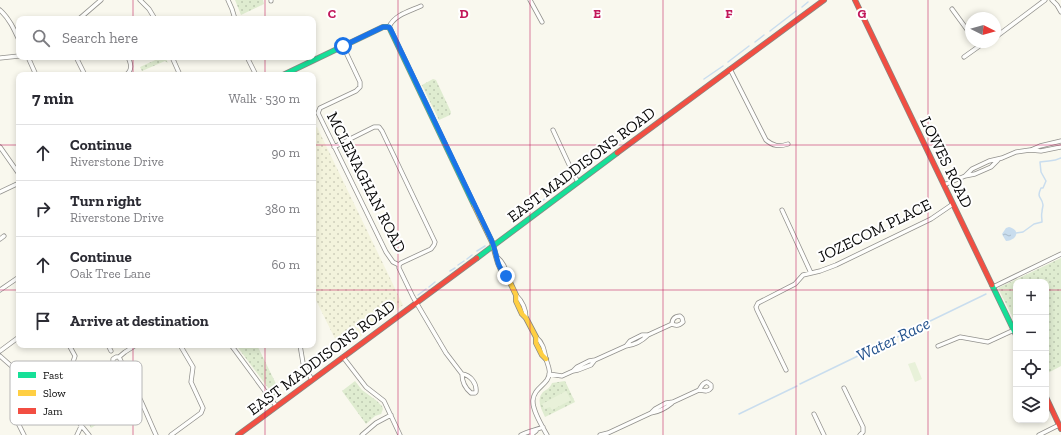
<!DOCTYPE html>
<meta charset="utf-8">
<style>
:root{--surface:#fff;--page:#f7f7f7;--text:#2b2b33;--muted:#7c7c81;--line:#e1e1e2}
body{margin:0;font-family:"Zilla Slab",serif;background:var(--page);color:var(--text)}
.controls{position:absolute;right:12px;bottom:12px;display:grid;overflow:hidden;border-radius:8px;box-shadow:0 2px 6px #0003}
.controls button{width:36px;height:36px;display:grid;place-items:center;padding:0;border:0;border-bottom:1px solid var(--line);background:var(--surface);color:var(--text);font:20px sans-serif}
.compass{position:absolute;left:965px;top:12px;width:36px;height:36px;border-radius:50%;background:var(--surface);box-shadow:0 2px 6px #0003;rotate:95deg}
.stop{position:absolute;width:12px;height:12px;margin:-9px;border:3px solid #1a73e8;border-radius:50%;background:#fff}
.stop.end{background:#1a73e8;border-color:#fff;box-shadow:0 1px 4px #0008}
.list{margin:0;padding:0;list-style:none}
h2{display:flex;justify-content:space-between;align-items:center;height:52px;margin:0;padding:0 16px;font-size:17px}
h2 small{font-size:13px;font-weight:400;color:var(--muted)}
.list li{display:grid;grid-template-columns:26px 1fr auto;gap:12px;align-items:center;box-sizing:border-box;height:56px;padding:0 16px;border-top:1px solid var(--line)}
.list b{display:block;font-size:15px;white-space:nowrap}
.list p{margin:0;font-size:13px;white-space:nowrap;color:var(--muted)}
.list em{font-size:13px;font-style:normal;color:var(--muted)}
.icon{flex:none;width:22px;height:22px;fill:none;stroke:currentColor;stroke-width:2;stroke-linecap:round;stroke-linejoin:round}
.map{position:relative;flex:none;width:1061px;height:435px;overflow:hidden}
.search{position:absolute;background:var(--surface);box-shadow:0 2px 6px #0003;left:16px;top:16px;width:300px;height:44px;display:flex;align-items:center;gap:10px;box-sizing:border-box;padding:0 14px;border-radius:8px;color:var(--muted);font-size:15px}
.panel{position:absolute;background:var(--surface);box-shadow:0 2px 6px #0003;left:16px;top:72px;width:300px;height:276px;border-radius:8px}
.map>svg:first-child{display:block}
</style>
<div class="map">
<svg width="1061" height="435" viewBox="0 0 1061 435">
<defs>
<pattern id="farmland-dots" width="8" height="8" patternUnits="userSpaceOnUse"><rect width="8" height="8" fill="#f3f3dc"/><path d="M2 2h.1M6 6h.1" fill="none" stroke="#cfcfbb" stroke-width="1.8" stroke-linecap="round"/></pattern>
<pattern id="grass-dots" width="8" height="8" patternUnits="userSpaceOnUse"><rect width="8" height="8" fill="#dfecd0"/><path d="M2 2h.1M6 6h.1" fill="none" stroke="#bec9b1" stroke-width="1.8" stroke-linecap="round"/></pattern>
<pattern id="water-ripples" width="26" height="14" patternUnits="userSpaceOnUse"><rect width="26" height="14" fill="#c9ddee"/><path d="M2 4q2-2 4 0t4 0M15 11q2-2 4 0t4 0" fill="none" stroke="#abbccb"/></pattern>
</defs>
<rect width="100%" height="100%" fill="#f9f8ee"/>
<!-- farmland -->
<path fill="url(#farmland-dots)" d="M 317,127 L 403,305 L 341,351 L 313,294 L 313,129 Z"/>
<!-- grass -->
<path fill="url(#grass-dots)" d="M 235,0 L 263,0 L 264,4 L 241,15 Z
M 162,57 L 165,57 L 168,63 L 165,61 L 142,71 L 140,67 Z
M 433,79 L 436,80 L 451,112 L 450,115 L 439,120 L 422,85 Z
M 1061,258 L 1061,366 L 1046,374 L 1046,282 L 1016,282 L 1016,324 L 998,288 Z
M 236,345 L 257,345 L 281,394 L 278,397 L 275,397 Z
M 109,380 L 123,408 L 91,428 L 89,424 L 89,422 Z
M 355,381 L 362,390 L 377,401 L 382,406 L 383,409 L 381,414 L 375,416 L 366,424 L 342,391 Z
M 565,381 L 575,402 L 545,417 C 541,408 536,400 543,392 C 547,389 550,388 552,383 Z"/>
<!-- pitch -->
<path fill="#e8f1d9" d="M 915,362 L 922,379 L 915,382 L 908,364 Z
M 566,391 L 571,400 L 552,410 L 550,407 L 544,409 L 542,404 Z"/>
<!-- water -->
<path fill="url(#water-ripples)" d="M 1009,227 C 1021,230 1017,240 1006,241 L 1003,236 L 1002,234 L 1006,228 Z"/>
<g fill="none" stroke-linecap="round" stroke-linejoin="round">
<!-- stream -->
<path stroke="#c9ddee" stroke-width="1.5" d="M 802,7 L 808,2
M 770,31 L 796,11
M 755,42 L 764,35
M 728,62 L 749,46
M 704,79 L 723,66
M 623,139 L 647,121
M 597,159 L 620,141
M 590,165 L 593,162
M 576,175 L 587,166
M 550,194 L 573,177
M 541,202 L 548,196
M 1016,233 L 1023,232 L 1034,224 L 1042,222 C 1042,218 1041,215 1042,212 C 1042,209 1043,207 1043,205 C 1042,196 1036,199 1041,188 L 1043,188 L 1046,181 L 1041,172 L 1040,162 C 1049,160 1053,162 1061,158
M 477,251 L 485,246
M 467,259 L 472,255
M 458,265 L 464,261
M 450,271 L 455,268
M 429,287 L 435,282
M 418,295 L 426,289
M 800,384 L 986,294
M 739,414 L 797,386"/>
<defs>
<path id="street" d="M 140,0 L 149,9 L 155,19
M 228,0 L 232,9 L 235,19
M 530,0 L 542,22
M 1052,0 L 1057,5 L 1061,12
M 271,1 L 271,0
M 952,9 L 971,35
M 0,10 C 9,18 14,29 19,40
M 79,19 L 101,0
M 389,27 C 394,15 410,11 421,6
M 995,36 L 997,36 L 1045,0
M 343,46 L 360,82 L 360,87 L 356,91 L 320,108 L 318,113 L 386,252 L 393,262 L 399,265
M 28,57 L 36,75
M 76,57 L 85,75
M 172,57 L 180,75
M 247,57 L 256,75
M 964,57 L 985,42
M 0,58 L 19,56
M 730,69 L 766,140 C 773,146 779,147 788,144
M 126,75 C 133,69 131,64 128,57
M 553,130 L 573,173 L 578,182
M 0,147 L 19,174
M 334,147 L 374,127 L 379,127 L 382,131 L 435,242 L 434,245 L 431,249 L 401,263 L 399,265
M 1031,150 L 1040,146 L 1061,141
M 965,176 L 972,169 L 989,161 L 1002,158 L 1016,152 L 1030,150 L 1041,151 L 1061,147
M 944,185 L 965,176 L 975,174 L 991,167 L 998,160
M 0,192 L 19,183
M 782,210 L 811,273
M 0,239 L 4,236
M 497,257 C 503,262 506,268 507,276
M 399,265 L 399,268 L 413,297 L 446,353 L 462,374 C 471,375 477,384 476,392 L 475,393 L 471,393 C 465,388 462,382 462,374
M 993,287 L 1061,254
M 0,290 L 19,277
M 516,295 C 522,301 526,309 526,318
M 536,337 C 543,343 544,349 546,359 C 548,366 552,372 547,380 C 542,387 534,390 533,400 C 532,410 542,426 547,435
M 108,345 L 111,351
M 231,345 L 276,406
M 300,345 L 303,363 L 312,380
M 626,346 C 635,345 642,341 648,335
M 938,346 L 960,337 L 988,342 L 1014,330
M 0,351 L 19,337
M 0,356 L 17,371 L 46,387 L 52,391 L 63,403 L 89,435
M 119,357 L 125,352 L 136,345
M 343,357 L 366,387 L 384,401 L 400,435
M 119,364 C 136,385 145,411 156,435
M 786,370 L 757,310 L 756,307 L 758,303 L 795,284 L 803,275 L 820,271 L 836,265 L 931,219 L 953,204
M 573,371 L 578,370 L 591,365 L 595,360 L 626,346 L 630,341 L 642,335 L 648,335 L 672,324 C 676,326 679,326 683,322 L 682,318 L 680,316 C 675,316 672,319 672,324
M 549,374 L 562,376 L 573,371 L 577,367 L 589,361 L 595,360
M 46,387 L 51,379 L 71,364 L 73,362 L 75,356 L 69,345
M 844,388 L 863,427 L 863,432 L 860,435
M 651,413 C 659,412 666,408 672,403
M 814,414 L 824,435
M 17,421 L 24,435
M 77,435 L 103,380 L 113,364 L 113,359 L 116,357 L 119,357 L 121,361 L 119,364 L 116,365 L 113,364
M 171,435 L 201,413 L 203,408 L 191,382 L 193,367 L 180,345
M 362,435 L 376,423 L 391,415
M 521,435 C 529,431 536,430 543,427
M 531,435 L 536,431
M 600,435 L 608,433 L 651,413 L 655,409 L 666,403 L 673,402 L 699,390 L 706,391 L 709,390 L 711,388 L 711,385 L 707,382 C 702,383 702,386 699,390
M 1039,435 L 1059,425"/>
<path id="fast" d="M 283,75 L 383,27 L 389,27 L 474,205
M 477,258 L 617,153
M 992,285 L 1016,335"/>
<path id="slow" d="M 474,205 L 492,242 L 498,263 L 502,272 L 507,276 L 516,295 L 516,301 L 522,314 L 526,318 L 536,337 L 536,343 L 542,355 L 546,359"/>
<path id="jam" d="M 855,0 L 992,285
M 617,153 L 824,0
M 1046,397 L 1061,429
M 238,435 L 477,258"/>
</defs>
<!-- street casing -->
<use href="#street" stroke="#92918d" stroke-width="5"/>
<!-- fast casing -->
<use href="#fast" stroke="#888883" stroke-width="6"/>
<!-- slow casing -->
<use href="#slow" stroke="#888883" stroke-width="6"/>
<!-- jam casing -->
<use href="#jam" stroke="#888883" stroke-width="6"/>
<!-- street -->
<use href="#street" stroke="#fefefc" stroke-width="3.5"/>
<!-- fast -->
<use href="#fast" stroke="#16e098" stroke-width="4.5"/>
<!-- slow -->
<use href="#slow" stroke="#ffcf43" stroke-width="4.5"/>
<!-- jam -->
<use href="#jam" stroke="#f24e42" stroke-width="4.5"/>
</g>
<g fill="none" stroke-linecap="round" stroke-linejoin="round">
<!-- route -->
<path stroke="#1a73e8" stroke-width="5" d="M 343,46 L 383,27 L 389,27 L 391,30 L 491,239 C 497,252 496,267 506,276"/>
</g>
<!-- grid -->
<path fill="none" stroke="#c2185b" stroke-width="1" stroke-opacity="0.55" d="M 133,0 L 133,19M 265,0 L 265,19M 398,0 L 398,435M 530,0 L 530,435M 663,0 L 663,435M 796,0 L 796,435M 928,0 L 928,435M 133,57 L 133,75M 265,57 L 265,75M 0,145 L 19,145M 313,145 L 1061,145M 0,290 L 19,290M 313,290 L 1016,290M 1046,290 L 1061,290M 133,345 L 133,435M 265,345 L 265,435"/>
<g text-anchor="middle" stroke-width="4" stroke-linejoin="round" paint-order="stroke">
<!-- street labels -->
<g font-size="16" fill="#0a0a0a" stroke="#fff">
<text transform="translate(947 162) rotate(64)" y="6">LOWES ROAD</text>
<text transform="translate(581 164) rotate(-37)" y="6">EAST MADDISONS ROAD</text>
<text transform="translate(367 182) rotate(63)" y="6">MCLENAGHAN ROAD</text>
<text transform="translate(874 230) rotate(-26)" y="6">JOZECOM PLACE</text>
<text transform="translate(321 357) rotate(-37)" y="6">EAST MADDISONS ROAD</text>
</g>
<!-- water labels -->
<g font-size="17" font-style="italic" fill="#23528d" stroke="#fff">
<text transform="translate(893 339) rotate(-26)" y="6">Water Race</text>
</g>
</g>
<!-- legend -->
<rect x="10" y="361" width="132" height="64" rx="6" fill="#fff" stroke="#b6b6b6" stroke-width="1"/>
<rect x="18" y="372" width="18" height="6" fill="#16e098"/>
<rect x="18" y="390" width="18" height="6" fill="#ffcf43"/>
<rect x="18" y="408" width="18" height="6" fill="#f24e42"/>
<g font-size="11" fill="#0a0a0a">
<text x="43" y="379">Fast</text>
<text x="43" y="397">Slow</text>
<text x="43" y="415">Jam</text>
</g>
<g font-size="13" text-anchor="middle" font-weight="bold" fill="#c2185b" stroke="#fff" stroke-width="4" stroke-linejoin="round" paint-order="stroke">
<text x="332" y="18">C</text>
<text x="464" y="18">D</text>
<text x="597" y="18">E</text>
<text x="729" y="18">F</text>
<text x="862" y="18">G</text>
</g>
</svg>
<div class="controls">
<button>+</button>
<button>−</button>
<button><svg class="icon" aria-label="locate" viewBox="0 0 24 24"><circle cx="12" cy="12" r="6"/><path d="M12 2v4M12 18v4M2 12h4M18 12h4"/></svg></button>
<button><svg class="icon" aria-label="layers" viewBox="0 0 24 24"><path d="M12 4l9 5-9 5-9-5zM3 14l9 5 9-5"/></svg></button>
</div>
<svg class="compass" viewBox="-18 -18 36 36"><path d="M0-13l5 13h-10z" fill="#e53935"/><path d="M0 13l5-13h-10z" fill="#7c7c81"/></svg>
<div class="stop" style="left:343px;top:46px"></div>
<div class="stop end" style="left:506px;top:276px"></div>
<div class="search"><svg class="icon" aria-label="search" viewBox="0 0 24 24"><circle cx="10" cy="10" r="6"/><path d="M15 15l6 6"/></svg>Search here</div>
<section class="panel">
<h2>7 min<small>Walk · 530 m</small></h2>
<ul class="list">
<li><svg class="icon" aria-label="ahead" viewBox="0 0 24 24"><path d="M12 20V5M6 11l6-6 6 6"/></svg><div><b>Continue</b><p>Riverstone Drive</p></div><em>90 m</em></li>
<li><svg class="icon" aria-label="right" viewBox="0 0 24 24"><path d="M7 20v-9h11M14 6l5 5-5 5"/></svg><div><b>Turn right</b><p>Riverstone Drive</p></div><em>380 m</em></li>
<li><svg class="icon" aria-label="ahead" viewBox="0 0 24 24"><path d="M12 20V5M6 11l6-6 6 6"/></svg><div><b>Continue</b><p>Oak Tree Lane</p></div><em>60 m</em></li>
<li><svg class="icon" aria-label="arrive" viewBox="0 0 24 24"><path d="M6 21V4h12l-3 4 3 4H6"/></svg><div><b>Arrive at destination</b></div></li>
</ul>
</section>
</div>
